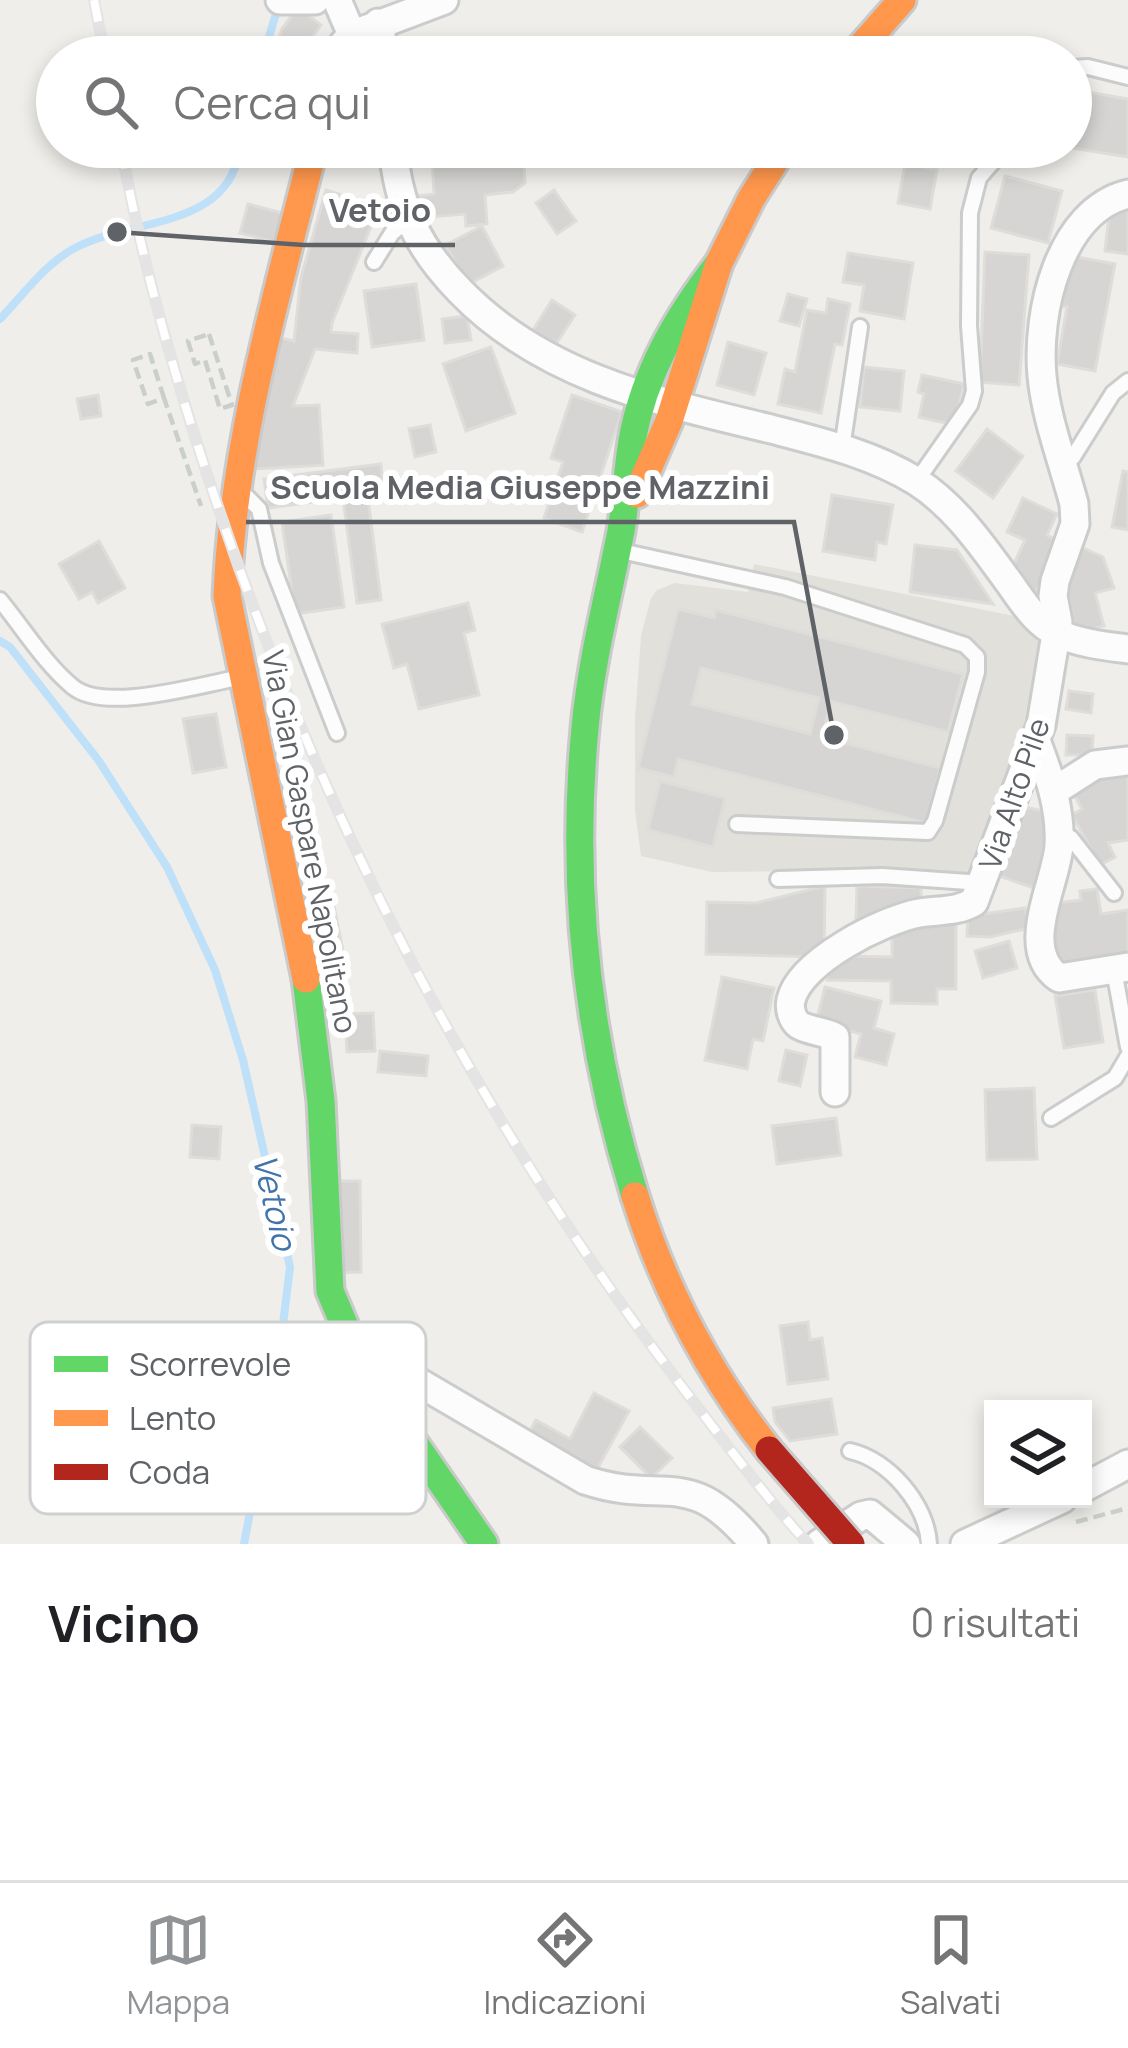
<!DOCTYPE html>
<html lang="it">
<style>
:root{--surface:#fff;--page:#f2f2f2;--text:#202124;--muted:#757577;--line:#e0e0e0;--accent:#919496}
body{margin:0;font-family:Manrope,sans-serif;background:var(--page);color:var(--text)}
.controls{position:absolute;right:36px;bottom:36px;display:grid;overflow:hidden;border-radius:0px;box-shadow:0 6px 18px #0003}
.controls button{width:108px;height:108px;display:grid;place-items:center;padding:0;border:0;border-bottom:3px solid var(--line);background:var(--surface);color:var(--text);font:60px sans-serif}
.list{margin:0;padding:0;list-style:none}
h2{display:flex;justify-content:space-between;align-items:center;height:156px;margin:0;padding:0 48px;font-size:51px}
h2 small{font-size:39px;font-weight:400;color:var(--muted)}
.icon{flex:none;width:66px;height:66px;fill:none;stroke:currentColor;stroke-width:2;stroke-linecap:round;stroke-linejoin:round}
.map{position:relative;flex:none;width:1128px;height:1544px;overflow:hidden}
.search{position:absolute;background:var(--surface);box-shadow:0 6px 18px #0003;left:36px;right:36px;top:36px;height:132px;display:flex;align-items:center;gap:30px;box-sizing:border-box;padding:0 42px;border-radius:66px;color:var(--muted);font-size:45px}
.sheet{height:336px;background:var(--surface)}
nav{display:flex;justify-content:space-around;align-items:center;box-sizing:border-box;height:168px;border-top:3px solid var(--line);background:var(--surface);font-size:33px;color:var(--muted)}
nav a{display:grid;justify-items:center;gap:6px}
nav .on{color:var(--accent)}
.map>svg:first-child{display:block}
</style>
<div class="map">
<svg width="1128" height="1544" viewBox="0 0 1128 1544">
<rect width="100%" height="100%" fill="#efeeea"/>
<!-- education -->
<path fill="#e2e0da" d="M 754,564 L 1019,617 L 1046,652 L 1044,675 L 978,872 L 962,877 L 880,870 L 712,872 L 641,856 L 635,810 L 635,719 L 641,636 L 651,598 L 657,590 L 675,583 L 748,592 Z"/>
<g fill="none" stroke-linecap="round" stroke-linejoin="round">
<!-- stream -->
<path stroke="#bfe0f9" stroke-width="8" d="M 263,57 L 278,7
M 0,319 C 23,295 46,263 75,248 C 133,217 230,230 240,147
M 0,641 L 10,647 L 99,761 L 167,867 L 215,970 L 243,1060 L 290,1267 L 279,1357 L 244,1544"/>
</g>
<!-- building -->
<path fill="#d6d5d3" stroke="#deddd9" stroke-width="3" fill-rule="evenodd" d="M 298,7 L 321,25 L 307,44 L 303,57 L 272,57 L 282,29 Z
M 1071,89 L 1128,99 L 1128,157 L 1066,147 L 1071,147 Z
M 320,147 L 373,147 L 366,165 Z
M 452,147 L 523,147 L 525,183 L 513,192 L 485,195 L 487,224 L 466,226 L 465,214 L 419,218 L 417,196 L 434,194 L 432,156 L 453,155 Z
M 905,164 L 937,170 L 930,209 L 898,203 Z
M 1005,176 L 1062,191 L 1048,243 L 991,228 Z
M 326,190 L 365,202 L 361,221 L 372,224 L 332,323 L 331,332 L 358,334 L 357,353 L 315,349 L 293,406 L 319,405 L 323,465 L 252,469 L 276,337 L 294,341 L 301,277 Z
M 554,190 L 576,221 L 557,234 L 536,203 Z
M 248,204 L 282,213 L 274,242 L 240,233 Z
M 1110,207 L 1128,209 L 1128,254 L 1105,251 Z
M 482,226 L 503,266 L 467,285 L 446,245 Z
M 985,252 L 1029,255 L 1019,385 L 980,382 Z
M 848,253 L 913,263 L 904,319 L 860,311 L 864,285 L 843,282 Z
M 1071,256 L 1115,264 L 1095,371 L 1057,364 L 1067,307 L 1062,306 Z
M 416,284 L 424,340 L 372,347 L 364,291 Z
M 788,294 L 807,299 L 799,326 L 780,321 Z
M 828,299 L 850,304 L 842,345 L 835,344 L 821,413 L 778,404 L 785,369 L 795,372 L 807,310 L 826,313 Z
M 552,300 L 575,315 L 556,344 L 533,330 Z
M 467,316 L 471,340 L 445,343 L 442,319 Z
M 728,342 L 766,353 L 754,395 L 717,385 Z
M 491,347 L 515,413 L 466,431 L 443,364 Z
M 864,367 L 904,371 L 900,411 L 860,407 Z
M 922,375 L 964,384 L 954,425 L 919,417 L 924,394 L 918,392 Z
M 98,395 L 101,416 L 81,419 L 77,399 Z
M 572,395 L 622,412 L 582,532 L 544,518 L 563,462 L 551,458 Z
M 430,425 L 436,452 L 415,457 L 409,429 Z
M 987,429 L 1023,456 L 993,498 L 956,471 Z
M 381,464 L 383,489 L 367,491 L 381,600 L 357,603 L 343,498 L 268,508 L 264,479 Z
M 1123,471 L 1128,472 L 1128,530 L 1112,527 Z
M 832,495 L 893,505 L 886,544 L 877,542 L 875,560 L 823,551 Z
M 1023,498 L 1057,514 L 1047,535 L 1060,542 L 1034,596 L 1012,568 L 1025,540 L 1007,532 Z
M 331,515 L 344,607 L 295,614 L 282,522 Z
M 99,541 L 125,588 L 98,603 L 92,592 L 79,599 L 59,564 Z
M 915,545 L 957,550 L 993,604 L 910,592 Z
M 1081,547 L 1103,557 L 1114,588 L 1095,593 L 1104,626 L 1076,633 L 1066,583 Z
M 468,603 L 475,630 L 464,633 L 479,695 L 419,709 L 407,664 L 394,668 L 382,624 Z
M 678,609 L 714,618 L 716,610 L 963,674 L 948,732 L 831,701 L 822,737 L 940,768 L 926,823 L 678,759 L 674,777 L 638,768 ZM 701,668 L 819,698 L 810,734 L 692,704 Z
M 1069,691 L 1093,694 L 1091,713 L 1066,709 Z
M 216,714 L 226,767 L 193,773 L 183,719 Z
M 1067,735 L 1093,736 L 1092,755 L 1066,755 Z
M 1128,772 L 1128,840 L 1108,843 L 1115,857 L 1100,865 L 1072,815 L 1082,809 L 1072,791 L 1103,774 Z
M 660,781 L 725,798 L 713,847 L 648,830 Z
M 1020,806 L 1043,811 L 1046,833 L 1037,889 L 999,876 Z
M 330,886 L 343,951 L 324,954 L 312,889 Z
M 825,886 L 824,957 L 706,954 L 707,902 L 756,903 Z
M 857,886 L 921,888 L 921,903 L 901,902 L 901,912 L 877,920 L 856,919 Z
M 1097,889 L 1101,914 L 1128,910 L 1128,959 L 1057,969 L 1048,904 L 1081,900 L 1080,891 Z
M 1025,908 L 1029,928 L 990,937 L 967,936 L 968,916 Z
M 956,916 L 956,989 L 937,989 L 937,1004 L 891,1003 L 891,981 L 827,980 L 827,968 L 842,956 L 892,957 L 892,929 Z
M 1009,941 L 1017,968 L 983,978 L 975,951 Z
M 722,977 L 774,988 L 763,1041 L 753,1039 L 747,1069 L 705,1060 Z
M 825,987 L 881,1001 L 874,1028 L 894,1034 L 886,1065 L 855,1057 L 861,1034 L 816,1022 Z
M 1095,990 L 1103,1042 L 1064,1048 L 1055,996 Z
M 373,1013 L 375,1051 L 347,1052 L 345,1014 Z
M 786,1050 L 807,1055 L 800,1086 L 779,1081 Z
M 380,1051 L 428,1056 L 426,1076 L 378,1072 Z
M 1034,1088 L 1037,1159 L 987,1160 L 985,1090 Z
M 836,1118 L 841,1155 L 777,1164 L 772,1126 Z
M 192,1125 L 221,1127 L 219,1159 L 190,1157 Z
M 335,1181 L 360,1181 L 361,1272 L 336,1273 Z
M 808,1322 L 810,1340 L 822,1338 L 828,1379 L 788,1384 L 780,1326 Z
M 594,1393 L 629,1411 L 594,1475 L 526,1438 L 536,1420 L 570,1439 Z
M 831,1399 L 837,1434 L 790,1441 L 775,1422 L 773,1408 Z
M 640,1427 L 672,1458 L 651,1478 L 620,1447 Z"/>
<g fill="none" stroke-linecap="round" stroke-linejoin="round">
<defs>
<path id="lane" d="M 1071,68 L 1088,67 L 1128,77
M 374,262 L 392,233 L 408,220
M 842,448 L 860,327
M 1063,465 L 1073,457 L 1113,393 L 1128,381
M 916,482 L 970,405 L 974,391 L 969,326 L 970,213 L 979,178 L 1006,147
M 244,494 L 259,509 L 271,563 L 337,733
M 621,551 L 785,587 L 965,645 L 977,657 L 977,672 L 935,821 L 928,832 L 737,824
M 0,600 C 23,628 45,664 73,687 C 105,713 198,685 238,678
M 1059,831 L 1071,838 L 1114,893
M 778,879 L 882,876 L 983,883
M 1114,970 L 1128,1047
M 1051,1118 L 1115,1078 L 1128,1056
M 850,1451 C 888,1459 927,1504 929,1544"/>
<path id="street" d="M 280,0 L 315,0
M 337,0 L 352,35
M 378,23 L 386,57
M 339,57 L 344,43 L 354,34 L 444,0
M 393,147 C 398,207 418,248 460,291 C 543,377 659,402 771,429 C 821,442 872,454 916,481 C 955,506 981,544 1008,581 C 1022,600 1035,623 1057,633 C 1078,643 1105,646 1128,649
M 1037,743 C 1049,775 1061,809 1059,845 C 1057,882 1017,949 1059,978 L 1128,967
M 1053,792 L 1095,765 L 1128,761
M 835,1092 L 835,1037 C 824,1031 809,1031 799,1025 C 792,1020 789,1008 791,1000 C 800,961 883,920 919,913 C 938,910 957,912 974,902 L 1041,725 L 1058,622 L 1053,596 L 1055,581 L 1075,524 L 1074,504 C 1063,462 1046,419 1042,376 C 1036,313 1059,211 1128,194
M 363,1369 L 375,1363 L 391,1366 L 585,1480 C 666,1507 687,1463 754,1544
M 1083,1488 L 1128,1464
M 819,1544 L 861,1516 L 870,1514 L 906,1544
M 965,1544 L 1062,1499"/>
<path id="fast" d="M 306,979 L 321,1101 L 330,1291 L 363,1369 L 484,1544
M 635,1196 C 588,1045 570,886 585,728 C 591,662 608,597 621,531 C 626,501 627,471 632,441 C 644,373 677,317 719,263"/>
<path id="slow" d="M 852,57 L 902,0
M 637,494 L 669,421 L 719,263 L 751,199 L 784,147
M 306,979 L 227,596 C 233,444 277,294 314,147
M 635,1196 C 664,1289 709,1374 769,1450"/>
</defs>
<!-- lane casing -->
<use href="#lane" stroke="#cbcccc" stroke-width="20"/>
<!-- street casing -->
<use href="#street" stroke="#cbcccc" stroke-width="33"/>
<!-- fast casing -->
<use href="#fast" stroke="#cacacb" stroke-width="33"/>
<!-- slow casing -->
<use href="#slow" stroke="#cacacb" stroke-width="33"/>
<!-- path -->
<path stroke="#cacfcc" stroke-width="4.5" stroke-dasharray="12 6" stroke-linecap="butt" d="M 209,334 L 232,405 L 220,409 L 205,360 L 195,364 L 188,341 Z
M 164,398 L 150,354 L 133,360 L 148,404 L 164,398 L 201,506
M 1076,1522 L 1128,1508"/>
<!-- lane -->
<use href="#lane" stroke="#fdfcfc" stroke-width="14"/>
<!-- street -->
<use href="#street" stroke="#fdfcfc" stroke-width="27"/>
<!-- fast -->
<use href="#fast" stroke="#63d668" stroke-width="27"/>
<!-- slow -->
<use href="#slow" stroke="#ff974d" stroke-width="27"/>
<defs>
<path id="rail" d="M 94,0 L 105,57
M 121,147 C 143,269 178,389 218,507 C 325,825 479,1121 683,1388 C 723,1440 764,1495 808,1544"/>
</defs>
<!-- rail casing -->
<use href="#rail" stroke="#e4e4e4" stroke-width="12"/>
<!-- rail -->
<use href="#rail" stroke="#fff" stroke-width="8" stroke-dasharray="22" stroke-linecap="butt"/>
<defs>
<path id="jam-bridge" d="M 769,1450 L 851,1544"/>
</defs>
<!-- jam-bridge casing -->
<use href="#jam-bridge" stroke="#cacacb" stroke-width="33" stroke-linecap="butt"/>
<!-- jam-bridge -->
<use href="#jam-bridge" stroke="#b3261e" stroke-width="27"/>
</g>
<g text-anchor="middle" stroke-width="12" stroke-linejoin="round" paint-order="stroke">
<!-- street labels -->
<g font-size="30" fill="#5f6368" stroke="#fff">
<text transform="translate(1015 794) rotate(-71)" y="10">Via Alto Pile</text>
<text transform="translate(309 842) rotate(79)" y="10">Via Gian Gaspare Napolitano</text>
</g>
<!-- water labels -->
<g font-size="33" font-style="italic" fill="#4174aa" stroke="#fff">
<text transform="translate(275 1202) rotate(77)" y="12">Vetoio</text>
</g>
</g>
<!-- legend -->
<rect x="30" y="1322" width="396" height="192" rx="18" fill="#fff" stroke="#cfd0d2" stroke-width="3"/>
<rect x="54" y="1356" width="54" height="16" fill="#63d668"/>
<rect x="54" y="1410" width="54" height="16" fill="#ff974d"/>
<rect x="54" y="1464" width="54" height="16" fill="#b3261e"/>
<g font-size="33" fill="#5f6368">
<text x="129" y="1376">Scorrevole</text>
<text x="129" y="1430">Lento</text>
<text x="129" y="1484">Coda</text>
</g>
<!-- callouts -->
<path fill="none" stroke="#5f6368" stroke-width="4.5" d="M117 232L304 245H455M834 735L794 522H246"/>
<g fill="#5f6368" stroke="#fff" stroke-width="4.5">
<circle cx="117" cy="232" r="12"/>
<circle cx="834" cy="735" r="12"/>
</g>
<g font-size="33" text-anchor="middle" font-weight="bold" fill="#5f6368" stroke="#fff" stroke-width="12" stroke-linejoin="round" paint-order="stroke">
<text x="380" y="222">Vetoio</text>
<text x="520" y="499">Scuola Media Giuseppe Mazzini</text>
</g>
</svg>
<div class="controls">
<button><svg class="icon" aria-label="layers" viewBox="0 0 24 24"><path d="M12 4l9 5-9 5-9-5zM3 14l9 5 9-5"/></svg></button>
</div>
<div class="search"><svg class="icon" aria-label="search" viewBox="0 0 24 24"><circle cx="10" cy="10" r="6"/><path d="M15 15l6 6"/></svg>Cerca qui</div>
</div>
<section class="sheet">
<h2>Vicino<small>0 risultati</small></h2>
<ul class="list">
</ul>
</section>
<nav>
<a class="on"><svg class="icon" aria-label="map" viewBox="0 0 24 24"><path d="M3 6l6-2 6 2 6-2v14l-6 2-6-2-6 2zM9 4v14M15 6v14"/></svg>Mappa</a>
<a><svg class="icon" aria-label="directions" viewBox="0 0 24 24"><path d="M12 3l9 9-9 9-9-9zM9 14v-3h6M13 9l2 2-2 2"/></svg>Indicazioni</a>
<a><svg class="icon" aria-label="saved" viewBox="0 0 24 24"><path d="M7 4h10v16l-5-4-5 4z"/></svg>Salvati</a>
</nav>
